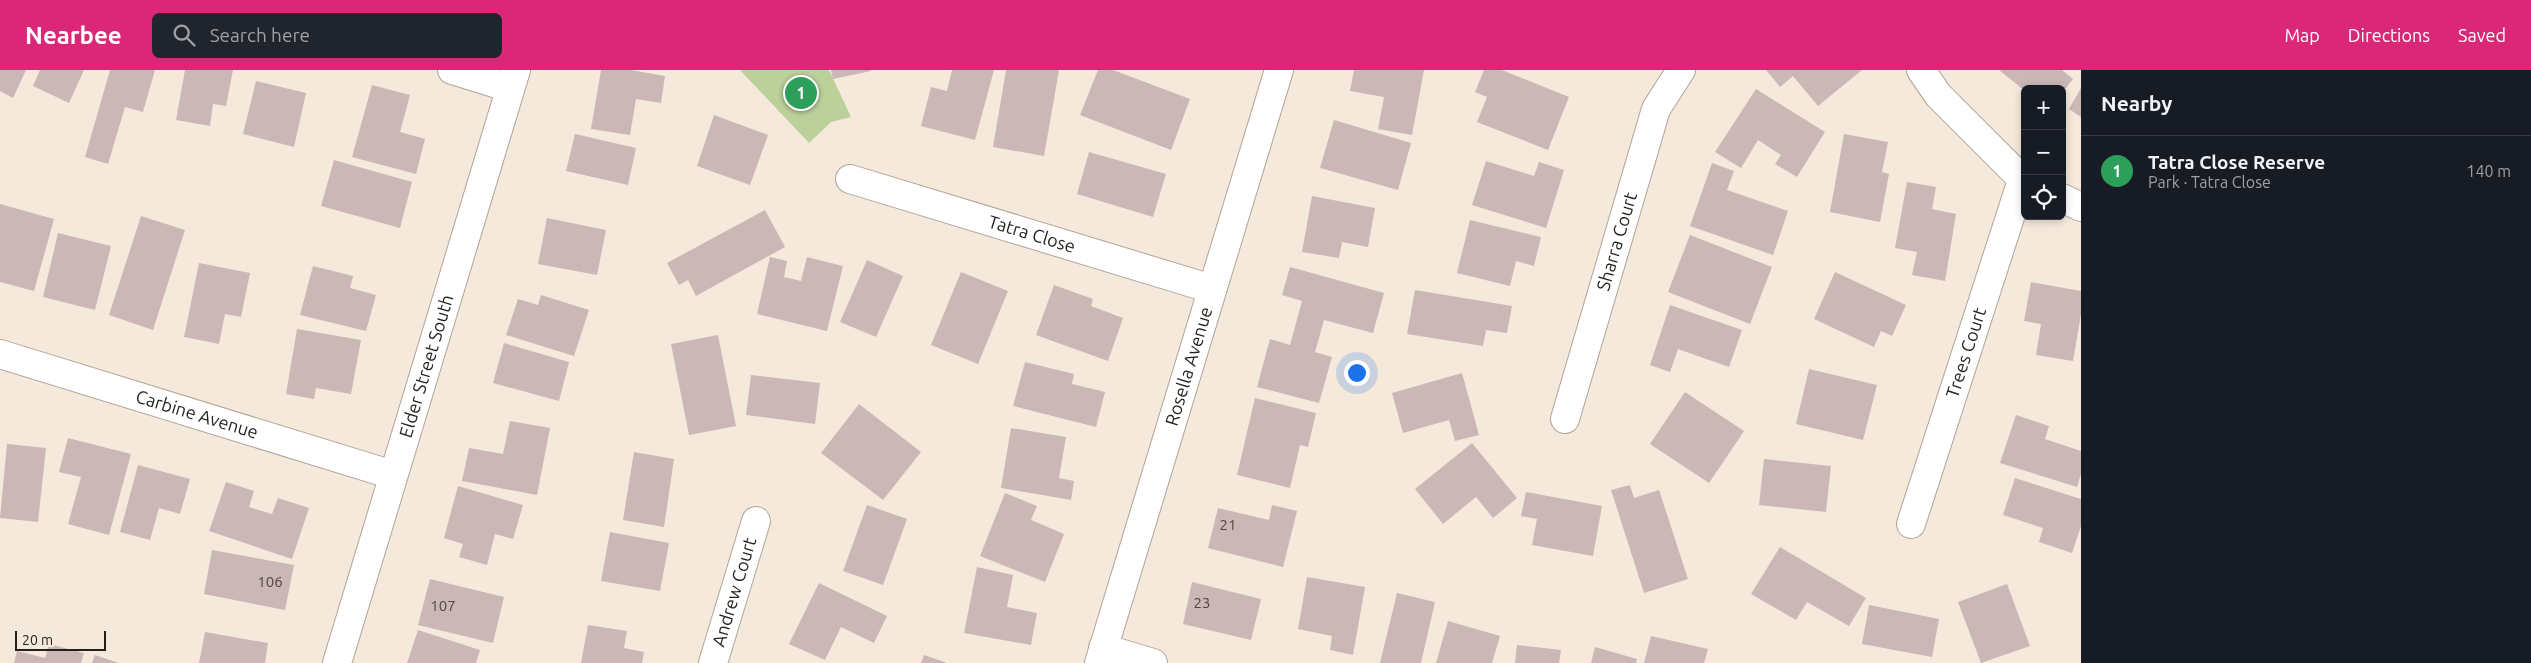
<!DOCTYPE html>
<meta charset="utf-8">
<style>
:root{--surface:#171b24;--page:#20242c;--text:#f1f3f6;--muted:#9ea1a6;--line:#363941;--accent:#db2777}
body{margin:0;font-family:Ubuntu,sans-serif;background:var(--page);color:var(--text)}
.controls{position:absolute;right:15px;top:15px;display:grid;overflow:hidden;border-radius:8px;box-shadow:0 2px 8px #0003}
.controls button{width:45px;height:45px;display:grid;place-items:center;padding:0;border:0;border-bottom:1px solid var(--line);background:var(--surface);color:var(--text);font:25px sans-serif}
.scale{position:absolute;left:15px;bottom:12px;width:91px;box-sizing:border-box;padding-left:5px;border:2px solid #231f1a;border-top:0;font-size:14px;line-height:18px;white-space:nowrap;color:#231f1a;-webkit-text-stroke:4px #f5e9dc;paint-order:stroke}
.you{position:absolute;left:1356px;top:302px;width:18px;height:18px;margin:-12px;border:4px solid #fff;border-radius:50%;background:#1a73e8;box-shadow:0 0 0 8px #1a73e833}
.badge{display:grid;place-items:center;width:32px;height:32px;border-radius:50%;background:var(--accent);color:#fff;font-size:16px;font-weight:700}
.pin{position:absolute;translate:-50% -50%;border:2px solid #fff;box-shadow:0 1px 5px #0006}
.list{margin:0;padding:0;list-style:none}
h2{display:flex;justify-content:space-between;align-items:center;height:65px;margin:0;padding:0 20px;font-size:21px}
h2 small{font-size:16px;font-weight:400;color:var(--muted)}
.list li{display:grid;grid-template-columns:32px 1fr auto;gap:15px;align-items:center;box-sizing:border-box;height:70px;padding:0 20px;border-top:1px solid var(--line)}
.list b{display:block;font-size:19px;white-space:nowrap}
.list p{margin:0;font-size:16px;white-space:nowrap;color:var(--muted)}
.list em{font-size:16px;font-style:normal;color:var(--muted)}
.icon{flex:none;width:28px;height:28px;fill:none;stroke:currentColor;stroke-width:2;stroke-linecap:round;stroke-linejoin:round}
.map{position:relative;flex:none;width:2081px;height:593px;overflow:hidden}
header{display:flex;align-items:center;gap:30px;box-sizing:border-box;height:70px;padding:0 25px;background:var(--accent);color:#fff}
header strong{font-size:24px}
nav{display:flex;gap:28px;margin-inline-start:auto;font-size:18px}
.search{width:350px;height:45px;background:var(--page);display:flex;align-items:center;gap:12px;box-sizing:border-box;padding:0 18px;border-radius:8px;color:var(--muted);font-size:19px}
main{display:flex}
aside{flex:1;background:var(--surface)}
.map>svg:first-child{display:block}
</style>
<header>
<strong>Nearbee</strong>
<div class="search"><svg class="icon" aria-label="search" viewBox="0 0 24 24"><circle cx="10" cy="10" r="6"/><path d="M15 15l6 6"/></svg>Search here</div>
<nav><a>Map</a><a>Directions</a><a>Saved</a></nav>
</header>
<main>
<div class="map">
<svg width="2081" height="593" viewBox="0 0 2081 593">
<rect width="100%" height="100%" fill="#f5e9dc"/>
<!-- green -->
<path fill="#bbd09a" d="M 740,0 L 829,0 L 851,47 L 831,52 L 809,73 Z"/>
<!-- building -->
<path fill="#cab7b6" d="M 0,0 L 26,0 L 13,28 L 0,21 Z
M 40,0 L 84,0 L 69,33 L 33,16 Z
M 110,0 L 155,0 L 143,42 L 125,37 L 108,94 L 85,87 Z
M 185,0 L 233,0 L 226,36 L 213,34 L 210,56 L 176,50 Z
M 601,0 L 631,0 L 665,6 L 661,33 L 636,29 L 630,65 L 591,59 Z
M 831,0 L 871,0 L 871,1 L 833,9 Z
M 952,0 L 994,0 L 975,70 L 921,56 L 931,17 L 947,21 Z
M 1006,0 L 1059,0 L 1044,86 L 993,77 Z
M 1098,0 L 1113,0 L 1190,29 L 1171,80 L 1080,45 Z
M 1354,0 L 1424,0 L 1412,65 L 1378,59 L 1384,27 L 1350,21 Z
M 1484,0 L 1502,0 L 1569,27 L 1548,80 L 1477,52 L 1487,27 L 1475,22 Z
M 1766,0 L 1862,0 L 1818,36 L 1793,6 L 1780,17 Z
M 1999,0 L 2062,0 L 2073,9 L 2062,23 L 2062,19 L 2025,19 L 2025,21 Z
M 256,11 L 306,23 L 294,77 L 243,64 Z
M 372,15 L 410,25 L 400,62 L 425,69 L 416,104 L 352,87 Z
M 2081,18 L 2081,47 L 2069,39 Z
M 1756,19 L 1825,62 L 1797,107 L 1775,94 L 1781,85 L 1758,70 L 1741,98 L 1715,82 Z
M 714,45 L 768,65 L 750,115 L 697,96 Z
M 1334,50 L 1411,73 L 1398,120 L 1320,98 Z
M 575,64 L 636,78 L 628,115 L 566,101 Z
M 1844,64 L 1888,72 L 1882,102 L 1889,104 L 1880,152 L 1830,142 Z
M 1089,82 L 1166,104 L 1153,147 L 1077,124 Z
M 334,90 L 412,112 L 400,158 L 321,136 Z
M 1486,91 L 1534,106 L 1539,92 L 1564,100 L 1546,158 L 1472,135 Z
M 1712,93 L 1734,101 L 1727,120 L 1788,141 L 1773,185 L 1690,156 Z
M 1907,112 L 1936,117 L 1932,139 L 1956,144 L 1945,211 L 1912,205 L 1917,182 L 1895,178 Z
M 1312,126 L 1375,138 L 1368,177 L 1342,172 L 1339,188 L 1302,182 Z
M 0,134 L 54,149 L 34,221 L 0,212 Z
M 765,140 L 785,177 L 696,226 L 688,210 L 679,215 L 667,193 Z
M 141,146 L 185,160 L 153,260 L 109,245 Z
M 547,148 L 606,160 L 597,205 L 538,194 Z
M 1470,150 L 1541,167 L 1534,196 L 1516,191 L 1510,216 L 1457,203 Z
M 58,163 L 111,176 L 95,240 L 43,227 Z
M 1690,165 L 1772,197 L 1750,254 L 1668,222 Z
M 770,187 L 787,191 L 784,207 L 801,211 L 807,187 L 843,196 L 827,261 L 757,244 Z
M 867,190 L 903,206 L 876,267 L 840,252 Z
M 199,193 L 250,203 L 241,247 L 225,244 L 219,274 L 184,267 Z
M 313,196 L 353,206 L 350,218 L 376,225 L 366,261 L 300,245 Z
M 1290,197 L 1384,223 L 1373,263 L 1324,250 L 1315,282 L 1332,287 L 1319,333 L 1257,317 L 1270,269 L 1290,275 L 1302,231 L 1282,225 Z
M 961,202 L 1008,221 L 978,294 L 931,275 Z
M 1835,202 L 1906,235 L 1892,266 L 1881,261 L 1874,277 L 1814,249 Z
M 2031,212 L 2081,221 L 2081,244 L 2073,291 L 2036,285 L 2041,254 L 2024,251 Z
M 1054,215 L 1093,229 L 1091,236 L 1123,248 L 1108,291 L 1036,265 Z
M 1415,220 L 1512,236 L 1507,263 L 1486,260 L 1483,276 L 1407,264 Z
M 541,225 L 589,240 L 574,286 L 506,265 L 518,229 L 538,235 Z
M 1670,235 L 1742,260 L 1729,297 L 1678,279 L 1670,302 L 1650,295 Z
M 297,259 L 361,270 L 351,324 L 316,318 L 314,329 L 286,324 Z
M 718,265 L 736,356 L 689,365 L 671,274 Z
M 504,273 L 569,292 L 559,331 L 493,313 Z
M 1025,292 L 1074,304 L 1072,314 L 1105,322 L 1096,357 L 1013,336 Z
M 1809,299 L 1877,315 L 1863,370 L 1796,354 Z
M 1462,303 L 1479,365 L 1455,371 L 1449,350 L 1403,363 L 1392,323 Z
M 751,305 L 820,313 L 815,354 L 746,345 Z
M 1685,322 L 1744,361 L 1709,413 L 1650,374 Z
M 1255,328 L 1316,343 L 1308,377 L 1300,375 L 1290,418 L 1237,405 Z
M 859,334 L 921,382 L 883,430 L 821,383 Z
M 2016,345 L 2049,356 L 2045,369 L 2081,381 L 2081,404 L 2077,417 L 2000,393 Z
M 510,351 L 550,358 L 537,425 L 462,411 L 469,378 L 503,384 Z
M 1011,358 L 1066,367 L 1059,408 L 1074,411 L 1071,430 L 1001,418 Z
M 68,368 L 131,384 L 109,465 L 68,454 L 81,407 L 59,402 Z
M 1472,373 L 1517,428 L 1493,448 L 1476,427 L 1443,454 L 1415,419 Z
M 7,374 L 46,378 L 38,452 L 0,448 Z
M 634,382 L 674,389 L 664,457 L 623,450 Z
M 1764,389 L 1831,396 L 1826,442 L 1759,435 Z
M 138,395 L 190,409 L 180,444 L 159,438 L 150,470 L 120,462 Z
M 2015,408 L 2081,429 L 2081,456 L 2072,483 L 2039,472 L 2043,458 L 2003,445 Z
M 226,412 L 254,421 L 249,437 L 272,444 L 278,428 L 309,438 L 292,489 L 209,461 Z
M 1630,415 L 1634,428 L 1659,420 L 1688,509 L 1644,523 L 1611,420 Z
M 458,416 L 523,435 L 513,469 L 495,464 L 487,495 L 459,487 L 463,474 L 444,468 Z
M 1526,422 L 1602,436 L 1593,486 L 1532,475 L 1537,449 L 1521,446 Z
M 1005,423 L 1037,436 L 1031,450 L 1064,464 L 1045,512 L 980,486 Z
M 867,435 L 907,449 L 883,515 L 843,501 Z
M 1272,435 L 1297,441 L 1283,497 L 1208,478 L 1218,438 L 1269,450 Z
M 610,462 L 669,473 L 660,521 L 601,511 Z
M 1780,477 L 1866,528 L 1849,556 L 1807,532 L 1796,550 L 1751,524 Z
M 212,480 L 294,495 L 285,540 L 204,524 Z
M 977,497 L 1013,505 L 1007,537 L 1037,543 L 1031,575 L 964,563 Z
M 1307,507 L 1365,517 L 1353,585 L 1330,580 L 1332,566 L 1298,559 Z
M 430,509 L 504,527 L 493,573 L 418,555 Z
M 1192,512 L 1261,529 L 1251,570 L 1183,554 Z
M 819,513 L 887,546 L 874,573 L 841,557 L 825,590 L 789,574 Z
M 2007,514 L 2030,576 L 1981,593 L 1958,532 Z
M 1397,523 L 1435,532 L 1421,593 L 1380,593 Z
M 1869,535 L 1939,549 L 1932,587 L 1862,574 Z
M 1448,551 L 1500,566 L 1492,593 L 1436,593 Z
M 588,555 L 627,561 L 624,578 L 644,582 L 642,593 L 581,593 Z
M 418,560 L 480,580 L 476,593 L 407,593 Z
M 205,562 L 268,573 L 265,593 L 199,593 Z
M 1651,566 L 1708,579 L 1704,593 L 1644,593 Z
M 49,574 L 84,583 L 81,593 L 14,593 L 17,581 L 45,588 Z
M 1517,575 L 1561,580 L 1559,593 L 1515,593 Z
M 1595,577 L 1637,589 L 1636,593 L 1591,593 Z
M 95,585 L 119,593 L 92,593 Z
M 924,585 L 947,593 L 921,593 Z"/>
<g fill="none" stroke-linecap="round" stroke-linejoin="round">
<defs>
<g id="minor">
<path d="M 452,0 L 510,18"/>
<path d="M 1921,0 L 1938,25 L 2025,112"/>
<path id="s1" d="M 850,109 L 1212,219"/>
<path d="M 2062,128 L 2081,137"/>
<path id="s2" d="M 0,284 L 393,405"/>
<path id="s3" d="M 1565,349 L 1656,39 L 1681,0"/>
<path id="s4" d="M 1911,454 L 2022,110"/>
<path d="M 1103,578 L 1153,593"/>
<path id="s5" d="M 337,593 L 516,0"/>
<path id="s6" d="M 713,593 L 756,451"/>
<path id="s7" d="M 1099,593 L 1279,0"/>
</g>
</defs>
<!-- minor casing -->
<use href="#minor" stroke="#afa497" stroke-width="30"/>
<!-- minor -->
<use href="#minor" stroke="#fff" stroke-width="28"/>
</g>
<g text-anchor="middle" stroke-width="5" stroke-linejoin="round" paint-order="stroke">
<!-- number labels -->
<g font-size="15" fill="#4d4541">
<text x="1228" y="460">21</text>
<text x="270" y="517">106</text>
<text x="1202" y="538">23</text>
<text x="443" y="541">107</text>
</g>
<!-- street labels -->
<g font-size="18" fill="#231f1a" stroke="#f5e9dc">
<text dy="6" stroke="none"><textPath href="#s1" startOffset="190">Tatra Close</textPath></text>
<text dy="6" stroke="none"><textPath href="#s3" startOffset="185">Sharra Court</textPath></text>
<text dy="6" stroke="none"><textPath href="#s4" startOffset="180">Trees Court</textPath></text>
<text dy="6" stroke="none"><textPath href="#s5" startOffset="310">Elder Street South</textPath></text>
<text dy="6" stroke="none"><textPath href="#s7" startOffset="310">Rosella Avenue</textPath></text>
<text dy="6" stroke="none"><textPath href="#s2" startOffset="206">Carbine Avenue</textPath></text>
<text dy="6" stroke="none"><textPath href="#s6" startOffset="74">Andrew Court</textPath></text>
</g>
</g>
</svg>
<div class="controls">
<button>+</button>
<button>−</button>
<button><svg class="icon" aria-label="locate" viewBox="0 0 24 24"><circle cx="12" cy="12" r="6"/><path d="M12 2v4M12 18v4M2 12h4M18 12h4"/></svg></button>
</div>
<div class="scale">20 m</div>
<div class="you"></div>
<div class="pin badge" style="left:801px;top:23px;background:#2e9e5b">1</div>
</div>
<aside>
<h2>Nearby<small></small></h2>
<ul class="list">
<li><span class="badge" style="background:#2e9e5b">1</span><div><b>Tatra Close Reserve</b><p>Park · Tatra Close</p></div><em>140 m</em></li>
</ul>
</aside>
</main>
